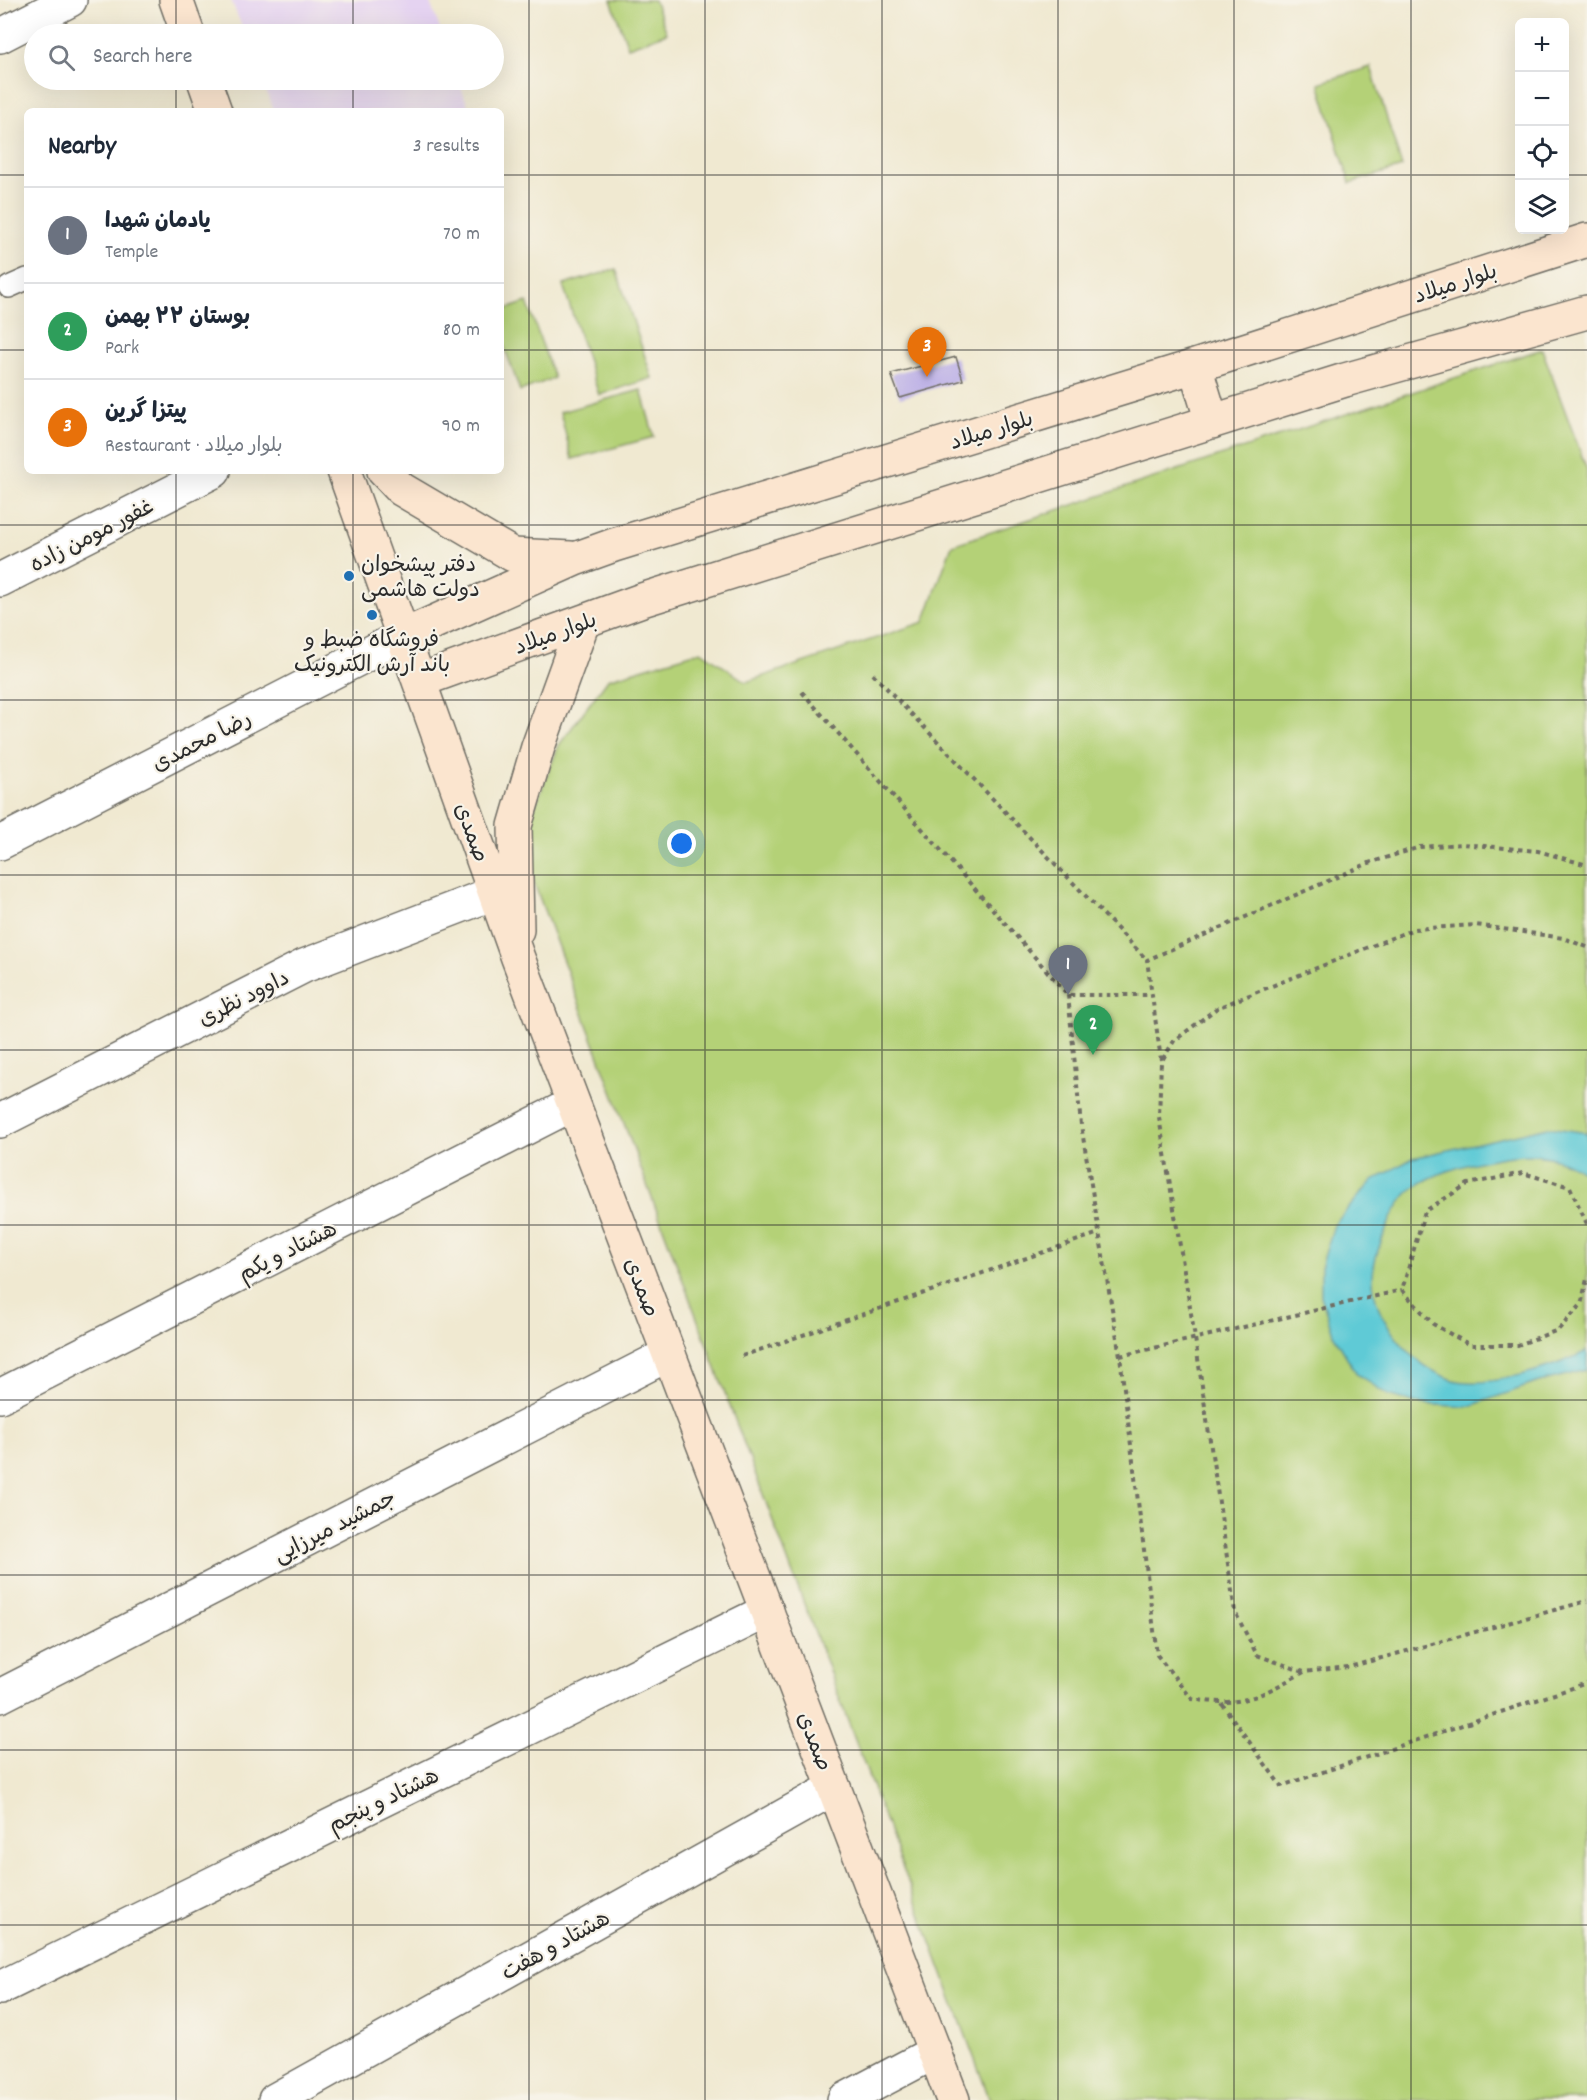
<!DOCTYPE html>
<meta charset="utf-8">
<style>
:root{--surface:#fff;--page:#f6f6f7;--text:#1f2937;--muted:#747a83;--line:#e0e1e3;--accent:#b45309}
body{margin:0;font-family:Dekko,"Playpen Sans Arabic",sans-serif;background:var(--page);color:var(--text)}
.controls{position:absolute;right:18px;top:18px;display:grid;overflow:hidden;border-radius:9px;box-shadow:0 6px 24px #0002}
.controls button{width:54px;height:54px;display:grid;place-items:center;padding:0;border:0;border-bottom:2px solid var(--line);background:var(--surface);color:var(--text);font:30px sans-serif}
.you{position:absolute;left:682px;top:844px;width:21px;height:21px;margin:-15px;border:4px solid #fff;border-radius:50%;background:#1a73e8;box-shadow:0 0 0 9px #1a73e833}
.badge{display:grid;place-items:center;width:39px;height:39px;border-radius:50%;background:var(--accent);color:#fff;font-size:20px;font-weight:700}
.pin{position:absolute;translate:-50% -50px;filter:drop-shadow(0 2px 3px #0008)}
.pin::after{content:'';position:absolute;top:32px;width:21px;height:18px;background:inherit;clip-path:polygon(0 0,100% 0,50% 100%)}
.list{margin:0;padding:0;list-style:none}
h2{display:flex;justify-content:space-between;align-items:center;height:78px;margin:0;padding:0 24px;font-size:26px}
h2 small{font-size:20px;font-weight:400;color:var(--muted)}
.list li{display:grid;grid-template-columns:39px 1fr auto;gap:18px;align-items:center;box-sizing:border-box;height:96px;padding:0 24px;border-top:2px solid var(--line)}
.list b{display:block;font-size:22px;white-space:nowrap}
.list p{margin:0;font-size:20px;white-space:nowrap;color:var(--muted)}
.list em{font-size:20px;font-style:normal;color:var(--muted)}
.icon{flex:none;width:33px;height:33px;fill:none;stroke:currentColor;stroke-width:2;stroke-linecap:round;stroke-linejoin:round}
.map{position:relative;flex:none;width:1587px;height:2100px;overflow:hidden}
.search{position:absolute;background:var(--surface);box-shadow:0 6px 24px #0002;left:24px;top:24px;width:480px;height:66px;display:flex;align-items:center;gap:15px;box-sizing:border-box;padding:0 21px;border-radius:33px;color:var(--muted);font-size:22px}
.panel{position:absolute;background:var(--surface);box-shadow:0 6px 24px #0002;left:24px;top:108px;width:480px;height:366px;border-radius:9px}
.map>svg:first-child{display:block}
</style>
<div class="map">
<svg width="1587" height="2100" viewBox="0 0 1587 2100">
<rect width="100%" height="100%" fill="#f7f3e8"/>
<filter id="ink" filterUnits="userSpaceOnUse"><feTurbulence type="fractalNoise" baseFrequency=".0167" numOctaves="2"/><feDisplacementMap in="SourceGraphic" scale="12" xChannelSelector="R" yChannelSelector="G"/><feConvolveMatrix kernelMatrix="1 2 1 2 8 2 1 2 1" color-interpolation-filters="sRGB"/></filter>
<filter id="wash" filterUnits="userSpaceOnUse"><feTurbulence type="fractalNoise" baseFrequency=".008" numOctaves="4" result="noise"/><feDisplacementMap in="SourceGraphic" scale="24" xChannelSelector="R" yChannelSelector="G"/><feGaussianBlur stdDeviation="1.35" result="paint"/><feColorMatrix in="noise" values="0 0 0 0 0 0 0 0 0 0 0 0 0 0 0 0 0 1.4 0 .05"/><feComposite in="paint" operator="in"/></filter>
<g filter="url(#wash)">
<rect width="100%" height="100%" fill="#f0e9d1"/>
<!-- built -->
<path fill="#e5d3f1" d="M 231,0 L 429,0 L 442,34 L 245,34 Z
M 262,80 L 458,80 L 470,111 L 274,111 Z"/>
<!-- green -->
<path fill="#b4d177" stroke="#707e51" stroke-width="1.5" d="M 611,0 L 654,0 L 667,33 L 628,47 Z
M 1371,67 L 1402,167 L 1350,183 L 1319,83 Z
M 616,269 L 652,378 L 599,395 L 563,285 Z
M 527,302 L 554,378 L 520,391 L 501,337 L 501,311 Z
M 1542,349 L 1587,470 L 1587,2100 L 990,2100 C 836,1695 689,1288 534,883 L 527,853 L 532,814 L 559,745 L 608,679 L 701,651 L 746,682 L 924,622 L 952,545 Z
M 641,390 L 654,437 L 572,459 L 560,412 Z"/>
<!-- water -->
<path fill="#5ecad6" stroke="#447a80" stroke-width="1.5" d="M 1548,1127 L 1587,1133 L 1587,1175 C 1552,1150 1523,1152 1483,1161 C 1461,1166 1429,1175 1411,1190 C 1399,1200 1391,1218 1385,1232 C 1379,1246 1372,1265 1373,1281 C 1375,1322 1413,1366 1451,1379 C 1484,1391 1557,1366 1587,1351 L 1587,1370 L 1539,1382 L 1467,1407 L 1421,1404 L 1388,1395 L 1357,1374 L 1333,1334 L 1321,1296 L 1321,1267 L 1334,1225 L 1371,1182 L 1413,1158 Z"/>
<g id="blocks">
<!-- building -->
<path fill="#b8abe6" d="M 956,357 L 963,380 L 900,398 L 891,374 Z"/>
</g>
</g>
<g filter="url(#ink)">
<use href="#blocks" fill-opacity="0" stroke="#706e65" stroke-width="1.5"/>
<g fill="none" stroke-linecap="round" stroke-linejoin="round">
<defs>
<path id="service" d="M 9,287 L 27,279"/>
<path id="minor" d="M 0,36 L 70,0
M 0,580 L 214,471
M 0,843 L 403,636
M 0,1121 L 304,966 L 494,893
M 0,1396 L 573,1104
M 0,1696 L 669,1354
M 0,1988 L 767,1611
M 275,2100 L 834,1788
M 844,2100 L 935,2052"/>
<path id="secondary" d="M 176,0 L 188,34
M 204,80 L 215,111
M 1195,366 L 1212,422
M 344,471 L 518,958 L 953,2100
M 384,471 L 401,489 L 513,555 L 571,558
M 403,636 L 575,559 L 614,545 L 1195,366 L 1587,240
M 419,681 L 642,600 L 1345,380 L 1587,312
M 517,930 L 515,826 L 538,747 L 583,622"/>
</defs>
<!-- service casing -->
<use href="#service" stroke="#706e65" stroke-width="24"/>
<!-- minor casing -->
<use href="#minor" stroke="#706e65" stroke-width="36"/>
<!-- secondary casing -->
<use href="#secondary" stroke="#706e65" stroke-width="36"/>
<!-- path -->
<path stroke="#706e65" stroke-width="4" stroke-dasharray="4.5 4.5" stroke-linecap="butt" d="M 873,674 L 1147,960
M 802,692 L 1068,995 L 1152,995
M 1587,947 L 1563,938 L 1476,925 L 1414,929 L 1217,1008 L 1174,1041 L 1161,1062 L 1159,1117 L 1195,1338 L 1235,1612 L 1257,1655 L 1304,1672 L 1349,1667 L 1587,1601
M 1068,995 L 1081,1125 L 1120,1356 L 1157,1655 L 1192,1699 C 1244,1708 1259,1696 1304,1672
M 1161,1060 L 1147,960 L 1369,863 L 1420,847 L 1462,844 L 1538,851 L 1587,865
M 1587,1224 L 1570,1187 L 1523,1173 L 1468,1184 L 1425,1211 L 1402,1290 L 1433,1324 L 1470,1345 L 1518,1345 L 1558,1330 L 1581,1305 L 1587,1279
M 742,1356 L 1099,1233
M 1120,1356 L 1402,1290
M 1222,1704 L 1281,1786 L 1587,1683"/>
<!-- service -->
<use href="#service" stroke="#fff" stroke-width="21"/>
<!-- minor -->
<use href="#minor" stroke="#fff" stroke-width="33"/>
<!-- secondary -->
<use href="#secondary" stroke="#fbe5cf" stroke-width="33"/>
</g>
</g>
<!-- grid -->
<path fill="none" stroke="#2b2b2b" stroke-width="1.5" stroke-opacity="0.55" d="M 176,0 L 176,34M 353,0 L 353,34M 529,0 L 529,2100M 705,0 L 705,2100M 882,0 L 882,2100M 1058,0 L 1058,2100M 1234,0 L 1234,2100M 1411,0 L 1411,2100M 176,80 L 176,111M 353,80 L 353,111M 0,175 L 27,175M 501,175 L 1520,175M 1564,175 L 1587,175M 0,350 L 27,350M 501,350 L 1587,350M 176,471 L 176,2100M 353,471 L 353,2100M 0,525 L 1587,525M 0,700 L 1587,700M 0,875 L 1587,875M 0,1050 L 1587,1050M 0,1225 L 1587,1225M 0,1400 L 1587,1400M 0,1575 L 1587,1575M 0,1750 L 1587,1750M 0,1925 L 1587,1925"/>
<!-- markers -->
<g fill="#1f6fb2" stroke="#f7f3e8" stroke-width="2">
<circle cx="349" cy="576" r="6"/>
<circle cx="372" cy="615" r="6"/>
</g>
<g text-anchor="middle" stroke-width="4.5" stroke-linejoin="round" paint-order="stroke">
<!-- street labels -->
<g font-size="22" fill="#2b2b2b" stroke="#f7f3e8">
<text transform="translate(1455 282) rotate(-18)" y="8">بلوار میلاد</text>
<text transform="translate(991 429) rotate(-17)" y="8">بلوار میلاد</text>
<text transform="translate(91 534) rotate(-27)" y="8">غفور مومن زاده</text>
<text transform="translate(555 632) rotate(-20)" y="8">بلوار میلاد</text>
<text transform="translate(201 740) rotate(-27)" y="8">رضا محمدی</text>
<text transform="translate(473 832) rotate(70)" y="8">صمدی</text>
<text transform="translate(243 997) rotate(-27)" y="8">داوود نظری</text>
<text transform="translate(287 1250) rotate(-27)" y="8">هشتاد و یکم</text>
<text transform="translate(643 1287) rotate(69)" y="8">صمدی</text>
<text transform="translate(334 1525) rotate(-27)" y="8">جمشید میرزایی</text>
<text transform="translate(816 1741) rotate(69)" y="8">صمدی</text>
<text transform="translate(383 1799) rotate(-26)" y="8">هشتاد و پنجم</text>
<text transform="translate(555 1944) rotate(-29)" y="8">هشتاد و هفت</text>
</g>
<!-- poi labels -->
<g font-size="22" fill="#2b2b2b" stroke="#f7f3e8" text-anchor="start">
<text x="361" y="571">دفتر پیشخوان<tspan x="361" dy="25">دولت هاشمی</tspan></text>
<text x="372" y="646" text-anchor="middle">فروشگاه ضبط و<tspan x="372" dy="25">باند آرش الکترونیک</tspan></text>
</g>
</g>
</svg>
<div class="controls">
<button>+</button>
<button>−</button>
<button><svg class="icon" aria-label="locate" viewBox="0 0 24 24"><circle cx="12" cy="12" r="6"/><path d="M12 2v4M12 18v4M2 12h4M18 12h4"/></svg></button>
<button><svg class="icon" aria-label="layers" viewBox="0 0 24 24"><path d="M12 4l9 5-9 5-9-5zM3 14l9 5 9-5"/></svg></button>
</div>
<div class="you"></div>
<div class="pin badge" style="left:1068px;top:995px;background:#6b7280">1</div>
<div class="pin badge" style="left:1093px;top:1055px;background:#2e9e5b">2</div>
<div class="pin badge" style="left:927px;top:377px;background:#e8710a">3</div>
<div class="search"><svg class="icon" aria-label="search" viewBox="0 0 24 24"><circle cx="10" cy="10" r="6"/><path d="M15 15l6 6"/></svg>Search here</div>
<section class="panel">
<h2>Nearby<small>3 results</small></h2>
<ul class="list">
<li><span class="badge" style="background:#6b7280">1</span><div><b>یادمان شهدا</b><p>Temple</p></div><em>70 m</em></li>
<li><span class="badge" style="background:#2e9e5b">2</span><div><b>بوستان ۲۲ بهمن</b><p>Park</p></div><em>80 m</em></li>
<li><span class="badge" style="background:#e8710a">3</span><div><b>پیتزا گرین</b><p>Restaurant · بلوار میلاد</p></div><em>90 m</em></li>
</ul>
</section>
</div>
